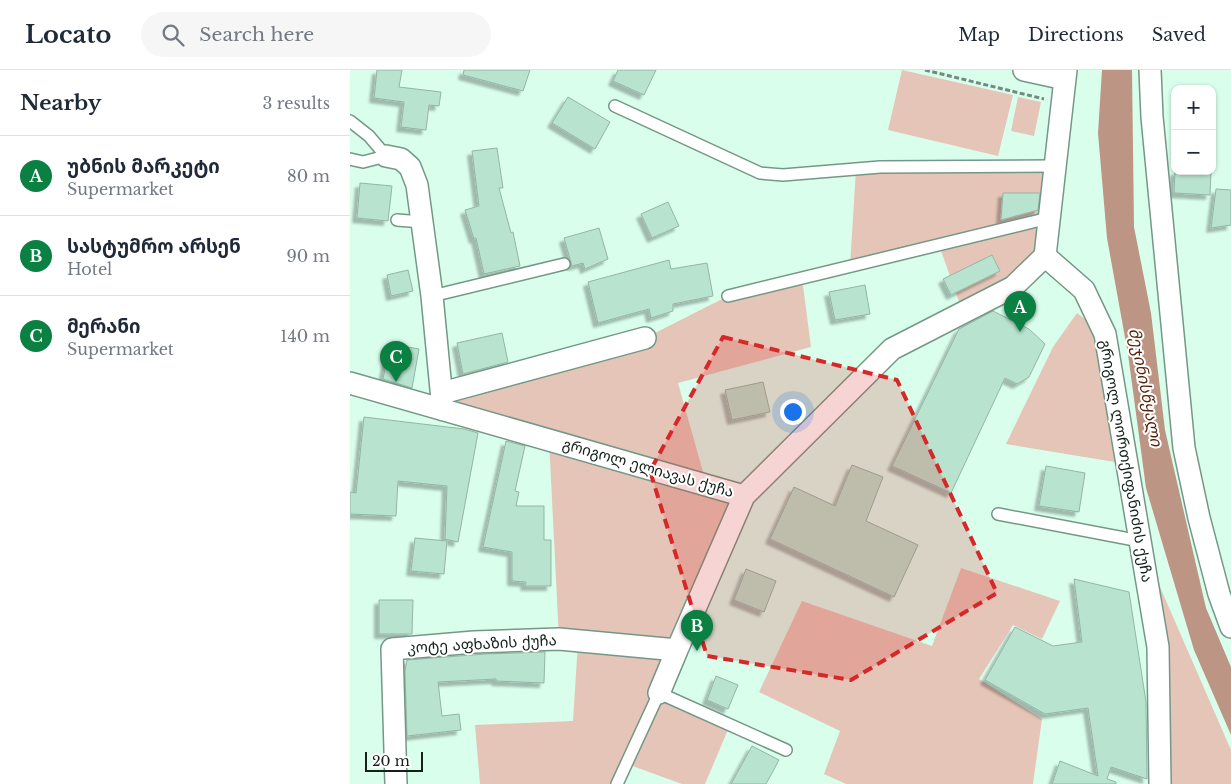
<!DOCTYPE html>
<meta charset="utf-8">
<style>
:root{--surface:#fff;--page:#f6f6f7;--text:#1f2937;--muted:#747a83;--line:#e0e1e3;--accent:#0b8043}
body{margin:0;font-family:"Libre Baskerville","Noto Sans Georgian",serif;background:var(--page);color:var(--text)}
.controls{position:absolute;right:15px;top:15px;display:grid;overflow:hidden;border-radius:10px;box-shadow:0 1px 4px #0004}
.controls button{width:45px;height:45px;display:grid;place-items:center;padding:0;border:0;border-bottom:1px solid var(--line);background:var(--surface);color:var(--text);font:25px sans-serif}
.scale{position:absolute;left:15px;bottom:12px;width:58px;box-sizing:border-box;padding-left:5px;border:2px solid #13211a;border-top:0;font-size:14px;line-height:18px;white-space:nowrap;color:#13211a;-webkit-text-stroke:4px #fff;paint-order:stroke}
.you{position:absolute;left:442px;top:341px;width:18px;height:18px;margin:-12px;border:4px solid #fff;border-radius:50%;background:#1a73e8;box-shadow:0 0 0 8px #1a73e833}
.badge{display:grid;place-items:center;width:32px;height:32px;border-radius:50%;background:var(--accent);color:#fff;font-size:16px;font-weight:700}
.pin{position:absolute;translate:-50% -41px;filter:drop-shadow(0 1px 2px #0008)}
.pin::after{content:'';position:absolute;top:26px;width:18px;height:15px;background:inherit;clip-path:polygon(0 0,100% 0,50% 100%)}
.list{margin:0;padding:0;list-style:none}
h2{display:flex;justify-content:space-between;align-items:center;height:65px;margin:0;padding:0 20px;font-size:21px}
h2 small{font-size:16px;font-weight:400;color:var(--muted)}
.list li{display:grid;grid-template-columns:32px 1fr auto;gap:15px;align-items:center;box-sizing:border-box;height:80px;padding:0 20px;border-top:1px solid var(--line)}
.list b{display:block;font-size:19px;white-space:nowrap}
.list p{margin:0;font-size:16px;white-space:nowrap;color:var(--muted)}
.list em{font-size:16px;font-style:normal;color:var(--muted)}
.icon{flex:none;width:28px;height:28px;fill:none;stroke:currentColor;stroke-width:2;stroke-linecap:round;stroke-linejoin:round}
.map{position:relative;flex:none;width:881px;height:714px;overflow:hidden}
header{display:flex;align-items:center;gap:30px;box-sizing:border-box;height:70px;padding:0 25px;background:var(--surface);border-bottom:1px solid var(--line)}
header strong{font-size:24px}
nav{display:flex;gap:28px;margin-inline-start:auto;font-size:18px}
.search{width:350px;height:45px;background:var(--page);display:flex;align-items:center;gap:12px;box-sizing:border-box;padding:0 18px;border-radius:28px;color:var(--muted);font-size:19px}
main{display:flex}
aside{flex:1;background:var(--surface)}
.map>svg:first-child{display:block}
</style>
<header>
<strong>Locato</strong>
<div class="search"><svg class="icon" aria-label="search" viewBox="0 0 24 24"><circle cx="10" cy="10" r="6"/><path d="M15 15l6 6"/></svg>Search here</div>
<nav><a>Map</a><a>Directions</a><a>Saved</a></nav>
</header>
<main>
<aside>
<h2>Nearby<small>3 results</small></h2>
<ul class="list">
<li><span class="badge">A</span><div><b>უბნის მარკეტი</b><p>Supermarket</p></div><em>80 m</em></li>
<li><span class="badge">B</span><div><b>სასტუმრო არსენ</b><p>Hotel</p></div><em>90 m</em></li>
<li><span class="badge">C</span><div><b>მერანი</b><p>Supermarket</p></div><em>140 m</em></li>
</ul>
</aside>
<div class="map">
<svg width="881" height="714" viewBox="0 0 881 714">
<defs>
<filter id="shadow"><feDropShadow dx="-4.5" dy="4.5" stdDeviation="1" flood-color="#0004"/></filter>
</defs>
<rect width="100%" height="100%" fill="#d9feec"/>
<!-- green -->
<path fill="#e5c5b7" d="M 552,0 L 663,25 L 648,86 L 538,60 Z
M 668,27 L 691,32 L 684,66 L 661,61 Z
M 705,96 L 695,186 L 613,243 L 589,175 L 500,196 L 506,99 Z
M 452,208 L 461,277 L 328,313 L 357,416 L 394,426 L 309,623 L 380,655 L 355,714 L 332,714 L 277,694 L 267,714 L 130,714 L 125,655 L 223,651 L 228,572 L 209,569 L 199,370 L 93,340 L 92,323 L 295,268 L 378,226 Z
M 727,243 L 755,264 L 777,394 L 656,374 L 703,277 Z
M 790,471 L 881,680 L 881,714 L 810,714 Z
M 611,498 L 710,531 L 692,569 L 663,555 L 629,609 L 692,649 L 683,714 L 496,714 L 474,704 L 490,661 L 409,622 L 452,531 L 582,576 Z"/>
<!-- water -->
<path fill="#bc9584" d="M 752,0 L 782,0 L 784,157 L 801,243 L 815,360 L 856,538 L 881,597 L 881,665 L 844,580 L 796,418 L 778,284 L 757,168 L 748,63 Z"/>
<!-- building -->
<path fill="#b8e3ce" stroke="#93b5a5" filter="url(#shadow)" d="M 27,0 L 52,0 L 49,17 L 91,22 L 89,36 L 79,35 L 76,60 L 51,57 L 54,32 L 24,28 Z
M 114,0 L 180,0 L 173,21 L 113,5 Z
M 268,0 L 306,0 L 294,25 L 263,11 Z
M 218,27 L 260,52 L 245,79 L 202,53 Z
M 147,78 L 153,118 L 149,118 L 161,163 L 163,162 L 170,196 L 134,204 L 126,168 L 124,169 L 115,140 L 129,136 L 122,81 Z
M 825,101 L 861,101 L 860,125 L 824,123 Z
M 10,113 L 42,116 L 38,151 L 7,148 Z
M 866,119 L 881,120 L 881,155 L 861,158 Z
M 653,123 L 690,123 L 688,140 L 651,150 Z
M 318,132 L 329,156 L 302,168 L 291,144 Z
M 249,158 L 258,189 L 235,199 L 233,193 L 222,196 L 214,168 Z
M 642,185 L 650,201 L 601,225 L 593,209 Z
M 319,190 L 321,199 L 357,193 L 363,226 L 323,234 L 323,241 L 301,248 L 299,239 L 248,253 L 238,212 Z
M 58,200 L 63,221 L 41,226 L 37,205 Z
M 515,215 L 520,244 L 485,250 L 479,222 Z
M 643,241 L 679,259 L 695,274 L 679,307 L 667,314 L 655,308 L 601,423 L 542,396 L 609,259 Z
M 152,263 L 158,292 L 113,304 L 107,273 Z
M 40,274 L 69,279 L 62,318 L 33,309 Z
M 413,312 L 420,342 L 382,350 L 375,320 Z
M 14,347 L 114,359 L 128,363 L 108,472 L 95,469 L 97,416 L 48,411 L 46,446 L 0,444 L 0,422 L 6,423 Z
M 156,371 L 175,376 L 165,421 L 169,422 L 166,436 L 194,436 L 194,470 L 201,470 L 201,516 L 175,516 L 176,512 L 162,511 L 162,482 L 133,477 Z
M 502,395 L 533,407 L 516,451 L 568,475 L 544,527 L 420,469 L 444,417 L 485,436 Z
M 696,396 L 735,403 L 729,442 L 689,436 Z
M 65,468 L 97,471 L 94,504 L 61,501 Z
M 396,499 L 426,511 L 414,542 L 384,530 Z
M 724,509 L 779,522 L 796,632 L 797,709 L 761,697 L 757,709 L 766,712 L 766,714 L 702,714 L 710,691 L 748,706 L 738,638 L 695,644 L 635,610 L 665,557 L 703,576 L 732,572 Z
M 29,530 L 63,530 L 62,564 L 29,564 Z
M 195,582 L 194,613 L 146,611 L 146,609 L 88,612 L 92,646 L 109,644 L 111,660 L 57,666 L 55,601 L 57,590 L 135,584 Z
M 366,606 L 388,615 L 378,639 L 357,630 Z
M 402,676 L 429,690 L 416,714 L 381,714 Z"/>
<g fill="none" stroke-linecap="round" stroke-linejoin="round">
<defs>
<path id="service" d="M 265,36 L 410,103 L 433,105 L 530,97 L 705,96
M 0,51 L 19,66 L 36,86 L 13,92 L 0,89
M 47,150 L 72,152
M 82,226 L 214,194
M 378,226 L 699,148
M 648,444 L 790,471
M 267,714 L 309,623 L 436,680"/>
<path id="minor" d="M 674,0 L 715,9
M 716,0 L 695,186 L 734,220 L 755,264 L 808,577 L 810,714
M 800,0 L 802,47 L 834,378 L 849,448 L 869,524 L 881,557
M 36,86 L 51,89 L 60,97 L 67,115 L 82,226 L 93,340
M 0,313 L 394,426
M 92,323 L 295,268
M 309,623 L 327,580
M 46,714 L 42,579 L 124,572 L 209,569 L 327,580 L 394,426 L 542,279 L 663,217 L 695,186"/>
</defs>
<!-- service casing -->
<use href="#service" stroke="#759787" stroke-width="14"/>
<!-- minor casing -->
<use href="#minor" stroke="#759787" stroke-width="24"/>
<!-- path -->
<path stroke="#728b7f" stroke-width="3" stroke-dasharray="5 2.5" stroke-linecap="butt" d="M 575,0 L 694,29"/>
<!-- service -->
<use href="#service" stroke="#fff" stroke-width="11"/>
<!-- minor -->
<use href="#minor" stroke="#fff" stroke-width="21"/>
</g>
<!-- marked area -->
<path fill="#d62828" fill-opacity="0.2" stroke="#d62828" stroke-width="4" stroke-dasharray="10 6" stroke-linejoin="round" d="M 373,267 L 547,310 L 647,523 L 501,610 L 357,586 L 300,401 Z"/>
<g text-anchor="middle" stroke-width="4" stroke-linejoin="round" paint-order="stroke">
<!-- street labels -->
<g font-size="15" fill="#13211a" stroke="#fff">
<text transform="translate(776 391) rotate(80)" y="5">გრიგოლ ლორთქიფანიძის ქუჩა</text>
<text transform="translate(298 398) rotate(16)" y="5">გრიგოლ ელიავას ქუჩა</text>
<text transform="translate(132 574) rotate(-3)" y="5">კოტე აფხაზის ქუჩა</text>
</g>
<!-- water labels -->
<g font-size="16" font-style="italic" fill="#552309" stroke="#fff">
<text transform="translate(796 317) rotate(79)" y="6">მეჯინისწყალი</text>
</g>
</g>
</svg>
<div class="controls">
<button>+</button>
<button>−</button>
</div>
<div class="scale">20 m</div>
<div class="you"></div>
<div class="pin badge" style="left:670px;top:262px">A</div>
<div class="pin badge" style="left:347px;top:581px">B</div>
<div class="pin badge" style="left:46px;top:312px">C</div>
</div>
</main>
